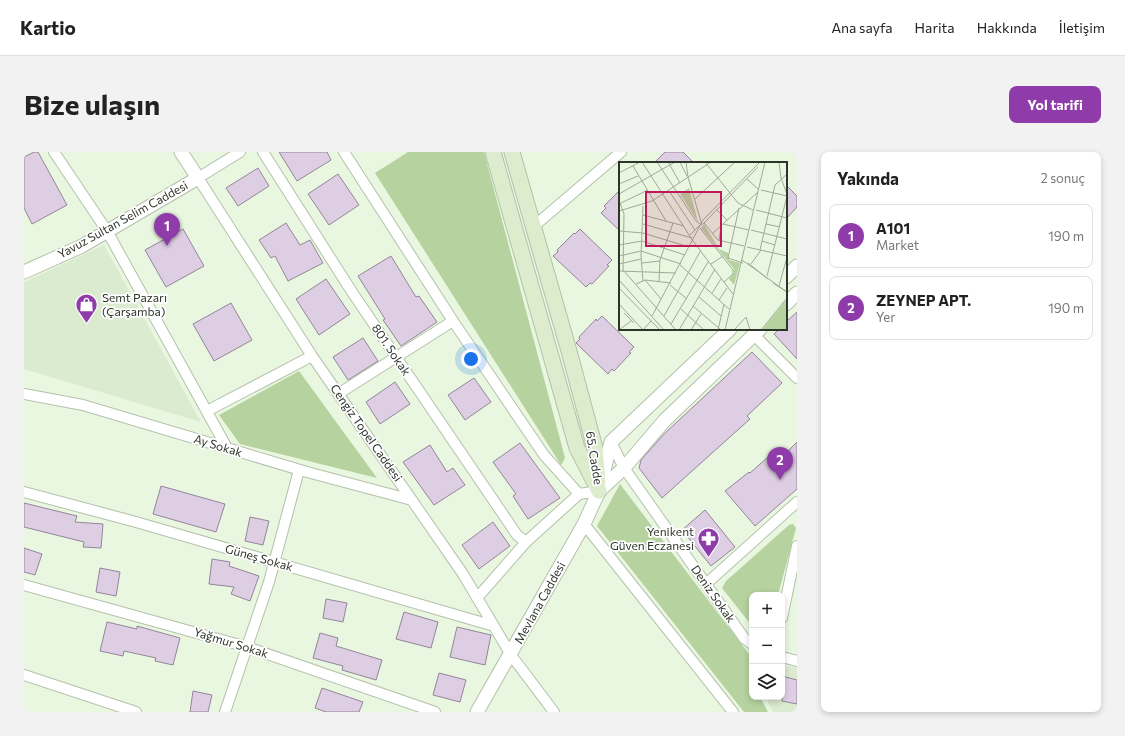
<!DOCTYPE html>
<html lang="tr">
<meta charset="utf-8">
<style>
:root{--surface:#fff;--page:#f2f2f2;--text:#222;--muted:#767676;--line:#e0e0e0;--accent:#8f3ba9}
body{margin:0;font-family:Commissioner,sans-serif;background:var(--page);color:var(--text)}
.controls{position:absolute;right:12px;bottom:12px;display:grid;overflow:hidden;border-radius:8px;box-shadow:0 2px 6px #0003}
.controls button{width:36px;height:36px;display:grid;place-items:center;padding:0;border:0;border-bottom:1px solid var(--line);background:var(--surface);color:var(--text);font:20px sans-serif}
.you{position:absolute;left:447px;top:207px;width:14px;height:14px;margin:-10px;border:3px solid #fff;border-radius:50%;background:#1a73e8;box-shadow:0 0 0 6px #1a73e833}
.badge{display:grid;place-items:center;width:26px;height:26px;border-radius:50%;background:var(--accent);color:#fff;font-size:13px;font-weight:700}
.pin{position:absolute;translate:-50% -33px;filter:drop-shadow(0 1px 2px #0008)}
.pin::after{content:'';position:absolute;top:21px;width:14px;height:12px;background:inherit;clip-path:polygon(0 0,100% 0,50% 100%)}
.list{margin:0;padding:0;list-style:none}
h2{display:flex;justify-content:space-between;align-items:center;height:52px;margin:0;padding:0 16px;font-size:17px}
h2 small{font-size:13px;font-weight:400;color:var(--muted)}
.list li{display:grid;grid-template-columns:26px 1fr auto;gap:12px;align-items:center;box-sizing:border-box;height:64px;margin:0 8px 8px;padding:0 8px;border:1px solid var(--line);border-radius:8px}
.list b{display:block;font-size:15px;white-space:nowrap}
.list p{margin:0;font-size:13px;white-space:nowrap;color:var(--muted)}
.list em{font-size:13px;font-style:normal;color:var(--muted)}
.icon{flex:none;width:22px;height:22px;fill:none;stroke:currentColor;stroke-width:2;stroke-linecap:round;stroke-linejoin:round}
.map{position:relative;flex:none;width:773px;height:560px;overflow:hidden;border-radius:8px}
header{display:flex;align-items:center;gap:24px;box-sizing:border-box;height:56px;padding:0 20px;background:var(--surface);border-bottom:1px solid var(--line)}
header strong{font-size:19px}
nav{display:flex;gap:22px;margin-inline-start:auto;font-size:14px}
.intro{display:flex;align-items:center;justify-content:space-between;box-sizing:border-box;height:96px;padding:0 24px}
h1{margin:0;font-size:28px}
.button{padding:10px 18px;border-radius:8px;background:var(--accent);color:#fff;font-size:14px;font-weight:700}
main{display:flex;gap:24px;padding:0 24px}
aside{flex:1;background:var(--surface);border-radius:8px;box-shadow:0 2px 6px #0003}
.map>svg:first-child{display:block}
</style>
<header>
<strong>Kartio</strong>
<nav><a>Ana sayfa</a><a>Harita</a><a>Hakkında</a><a>İletişim</a></nav>
</header>
<div class="intro"><h1>Bize ulaşın</h1><a class="button">Yol tarifi</a></div>
<main>
<div class="map">
<svg width="773" height="560" viewBox="0 0 773 560">
<rect width="100%" height="100%" fill="#e9f7e0"/>
<!-- built -->
<path fill="#daebcf" d="M 80,93 L 177,270 L 0,217 L 0,130 Z
M 758,513 L 773,516 L 773,560 L 749,560 L 742,545 L 758,545 Z"/>
<!-- green -->
<path fill="#b5d29f" d="M 384,0 L 460,0 L 541,306 L 537,313 L 351,21 Z
M 275,219 L 353,326 L 216,292 L 195,263 Z
M 596,332 L 725,502 L 728,545 L 736,545 L 744,560 L 720,560 L 573,374 Z
M 769,372 L 772,376 L 754,443 L 728,443 L 728,474 L 698,436 L 702,429 L 765,373 Z"/>
<!-- building -->
<path fill="#decee3" stroke="#938599" d="M 10,0 L 14,0 L 43,53 L 8,72 L 0,56 L 0,5 Z
M 255,0 L 303,0 L 307,8 L 273,29 Z
M 641,0 L 659,0 L 670,11 L 630,11 Z
M 234,16 L 245,34 L 214,54 L 202,36 Z
M 314,22 L 335,53 L 305,73 L 284,42 Z
M 762,33 L 773,44 L 773,55 L 762,67 Z
M 596,38 L 596,79 L 577,61 L 582,56 L 580,54 Z
M 262,71 L 276,93 L 286,88 L 299,111 L 264,129 L 251,104 L 247,106 L 235,88 Z
M 159,77 L 180,114 L 142,135 L 121,98 Z
M 556,77 L 588,108 L 583,113 L 585,114 L 568,132 L 566,131 L 562,135 L 529,104 L 534,100 L 533,98 L 550,81 L 551,82 Z
M 367,104 L 392,145 L 395,144 L 413,170 L 377,194 L 359,168 L 361,167 L 334,124 Z
M 302,127 L 326,162 L 295,183 L 272,147 Z
M 207,151 L 228,188 L 190,209 L 169,172 Z
M 773,160 L 773,207 L 750,182 L 755,177 L 762,177 L 762,170 Z
M 578,164 L 610,195 L 605,200 L 607,201 L 590,219 L 588,217 L 584,222 L 552,191 L 556,187 L 555,185 L 572,167 L 573,169 Z
M 339,186 L 354,209 L 324,228 L 309,205 Z
M 728,200 L 758,231 L 723,264 L 726,267 L 638,346 L 615,316 L 617,308 L 640,282 Z
M 450,226 L 467,250 L 441,268 L 424,243 Z
M 371,230 L 386,252 L 356,272 L 342,250 Z
M 773,290 L 773,337 L 731,374 L 701,339 L 725,320 L 726,321 L 753,297 L 759,304 Z
M 496,291 L 536,346 L 504,367 L 489,344 L 492,342 L 469,310 Z
M 406,293 L 423,320 L 429,316 L 441,333 L 410,353 L 379,310 Z
M 137,334 L 201,352 L 192,380 L 129,362 Z
M 0,351 L 53,364 L 51,370 L 79,372 L 77,396 L 59,395 L 60,390 L 0,375 Z
M 681,358 L 711,395 L 687,414 L 658,378 Z
M 226,365 L 245,369 L 239,393 L 221,389 Z
M 469,370 L 486,394 L 455,417 L 438,393 Z
M 0,396 L 18,402 L 11,423 L 0,420 Z
M 188,407 L 206,410 L 205,414 L 235,424 L 226,449 L 207,442 L 210,435 L 185,432 Z
M 76,416 L 96,420 L 92,444 L 72,440 Z
M 302,447 L 323,451 L 319,470 L 299,466 Z
M 380,460 L 414,470 L 407,496 L 372,487 Z
M 83,470 L 113,477 L 113,474 L 156,486 L 149,513 L 131,509 L 132,506 L 100,499 L 99,504 L 76,499 Z
M 433,475 L 467,483 L 461,513 L 426,505 Z
M 296,481 L 314,486 L 312,494 L 358,508 L 352,528 L 318,518 L 319,514 L 289,506 Z
M 415,521 L 442,528 L 436,550 L 409,543 Z
M 758,524 L 773,528 L 773,552 L 758,549 Z
M 298,536 L 339,550 L 335,560 L 302,560 L 291,556 Z
M 169,539 L 188,543 L 184,560 L 166,560 Z"/>
<g fill="none" stroke-linecap="round" stroke-linejoin="round">
<defs>
<path id="minor" d="M 30,0 L 83,79 L 203,296
M 216,0 L 174,26 L 288,204 L 439,422 L 487,503 L 530,560
M 239,0 L 328,140 L 493,383 L 502,390
M 320,0 L 429,169 L 520,303 L 555,342 L 575,339
M 509,75 L 597,0
M 730,183 L 773,226
M 0,242 L 59,253 L 283,320 L 388,348
M 314,242 L 429,169
M 183,259 L 288,204
M 587,290 L 600,316 L 720,486 L 728,492
M 0,340 L 112,370 L 470,474
M 560,372 L 709,560
M 682,432 L 773,350
M 0,433 L 223,495 L 411,560
M 453,446 L 502,390 L 555,342
M 758,466 L 773,394
M 758,505 L 773,509
M 0,523 L 112,560
M 201,560 L 245,430 L 275,318"/>
<path id="tertiary" d="M 0,120 L 58,94 L 174,26 L 157,0
M 762,125 L 773,114
M 762,152 L 773,141
M 575,339 L 600,316 L 640,269 L 736,177
M 453,560 L 560,372 L 575,339 L 587,290 L 706,177"/>
<path id="secondary" d="M 469,0 L 553,296 L 575,339
M 488,0 L 545,199 L 571,296 L 574,330"/>
</defs>
<!-- minor casing -->
<use href="#minor" stroke="#b4c1ab" stroke-width="12"/>
<!-- tertiary casing -->
<use href="#tertiary" stroke="#b4c1ab" stroke-width="15"/>
<!-- secondary casing -->
<use href="#secondary" stroke="#b4c1ab" stroke-width="17"/>
<!-- minor -->
<use href="#minor" stroke="#fff" stroke-width="10"/>
<!-- tertiary -->
<use href="#tertiary" stroke="#fff" stroke-width="13"/>
<!-- secondary -->
<use href="#secondary" stroke="#dceccd" stroke-width="15"/>
</g>
<!-- icons -->
<defs>
<symbol id="shop-pin" viewBox="-11 -11 22 30"><path d="M0 17L-7.5 6A9.5 9.5 0 1 1 7.5 6Z" fill="#8f3ba9" stroke="#fff"/><path d="M-5-2.5h2.3a2.7 3.5 0 0 1 5.4 0H5L5.5 6h-11ZM-1.5-2.5h3a1.5 2.3 0 0 0-3 0Z" fill="#fff"/></symbol>
<symbol id="pharmacy-pin" viewBox="-11 -11 22 30"><path d="M0 17L-7.5 6A9.5 9.5 0 1 1 7.5 6Z" fill="#8f3ba9" stroke="#fff"/><path d="M-2-6h4v4h4v4h-4v4h-4v-4h-4v-4h4Z" fill="#fff"/></symbol>
</defs>
<g fill-rule="evenodd">
<use href="#shop-pin" x="50" y="140" width="25" height="34"/>
<use href="#pharmacy-pin" x="672" y="374" width="25" height="34"/>
</g>
<g text-anchor="middle" stroke-width="3.5" stroke-linejoin="round" paint-order="stroke">
<!-- street labels -->
<g font-size="12" fill="#2f342b" stroke="#fff">
<text transform="translate(99 68) rotate(-29)" y="4">Yavuz Sultan Selim Caddesi</text>
<text transform="translate(367 198) rotate(56)" y="4">801. Sokak</text>
<text transform="translate(342 281) rotate(55)" y="4">Cengiz Topel Caddesi</text>
<text transform="translate(194 294) rotate(17)" y="4">Ay Sokak</text>
<text transform="translate(570 306) rotate(81)" y="4">65. Cadde</text>
<text transform="translate(235 406) rotate(16)" y="4">Güneş Sokak</text>
<text transform="translate(689 442) rotate(55)" y="4">Deniz Sokak</text>
<text transform="translate(516 451) rotate(-61)" y="4">Mevlana Caddesi</text>
<text transform="translate(207 491) rotate(17)" y="4">Yağmur Sokak</text>
</g>
<!-- poi labels -->
<g font-size="12" fill="#2f342b" stroke="#fff" text-anchor="start">
<text x="78" y="150">Semt Pazarı<tspan x="78" dy="14">(Çarşamba)</tspan></text>
<text x="670" y="384" text-anchor="end">Yenikent<tspan x="670" dy="14">Güven Eczanesi</tspan></text>
</g>
</g>
<!-- overview -->
<g transform="translate(595 10)">
<rect width="168" height="168" fill="#e9f7e0"/>
<path d="M 70,26 L 79,60 L 61,32 ZM 85,62 L 100,87 L 109,91 L 110,98 L 121,101 L 115,123 L 110,117 L 115,111 L 115,107 L 82,66 ZM 168,137 L 168,168 L 143,168 Z" fill="#b5d29f"/>
<path fill="none" stroke="#9fa998" stroke-width="1" d="M 23,0 L 74,79 L 114,132M 38,0 L 77,59 L 83,63M 49,0 L 61,21M 61,0 L 68,14M 67,0 L 69,15 L 83,63M 86,0 L 119,41 L 134,48M 160,0 L 162,16 L 168,32M 14,4 L 47,59M 0,11 L 21,0M 128,17 L 139,27M 0,22 L 19,14M 142,28 L 168,34M 50,29 L 76,68M 0,32 L 56,0M 76,37 L 116,0M 0,38 L 5,52 L 4,108 L 57,168M 2,41 L 29,28M 24,44 L 22,94 L 24,119M 120,46 L 109,96 L 124,101M 98,48 L 108,58M 137,48 L 168,56M 0,49 L 33,39 L 92,0M 24,53 L 65,64M 85,61 L 99,78 L 125,84M 24,62 L 73,76M 84,62 L 139,5M 104,62 L 130,68M 147,62 L 161,65M 81,66 L 114,108 L 114,112 L 105,120M 132,68 L 168,77M 0,69 L 24,71 L 70,85M 93,72 L 139,30M 71,73 L 81,63M 100,79 L 102,64M 143,79 L 156,83M 0,83 L 23,79 L 66,93M 128,85 L 168,94M 141,88 L 156,23 L 168,12M 0,94 L 22,89 L 62,102M 123,98 L 168,130M 23,101 L 41,99M 129,101 L 149,117M 0,102 L 22,97M 92,102 L 104,94M 132,102 L 142,88M 61,103 L 110,147M 0,109 L 57,111M 148,114 L 168,34M 0,118 L 45,168M 26,118 L 42,137M 40,119 L 41,98 L 54,61M 154,121 L 168,130M 17,122 L 26,118 L 52,121M 51,123 L 68,137M 160,124 L 168,95M 0,126 L 41,168M 93,131 L 102,117M 80,135 L 102,154M 100,138 L 108,126M 0,142 L 24,168M 74,144 L 102,168M 62,147 L 85,168M 5,151 L 15,161M 33,154 L 84,58 L 141,0M 45,154 L 82,88M 52,162 L 89,100M 0,168 L 12,159M 24,168 L 32,159M 60,168 L 96,107M 72,168 L 82,152M 99,168 L 105,142M 106,168 L 146,0M 115,168 L 127,155 L 131,168M 142,168 L 168,136"/>
<path fill="#c2185b" fill-opacity="0.15" stroke="#c2185b" stroke-width="2" d="M 27,30 L 102,30 L 102,84 L 27,84 Z"/>
<rect width="168" height="168" fill="none" stroke="#2f342b" stroke-width="2"/>
</g>
</svg>
<div class="controls">
<button>+</button>
<button>−</button>
<button><svg class="icon" aria-label="layers" viewBox="0 0 24 24"><path d="M12 4l9 5-9 5-9-5zM3 14l9 5 9-5"/></svg></button>
</div>
<div class="you"></div>
<div class="pin badge" style="left:143px;top:94px">1</div>
<div class="pin badge" style="left:756px;top:328px">2</div>
</div>
<aside>
<h2>Yakında<small>2 sonuç</small></h2>
<ul class="list">
<li><span class="badge">1</span><div><b>A101</b><p>Market</p></div><em>190 m</em></li>
<li><span class="badge">2</span><div><b>ZEYNEP APT.</b><p>Yer</p></div><em>190 m</em></li>
</ul>
</aside>
</main>
